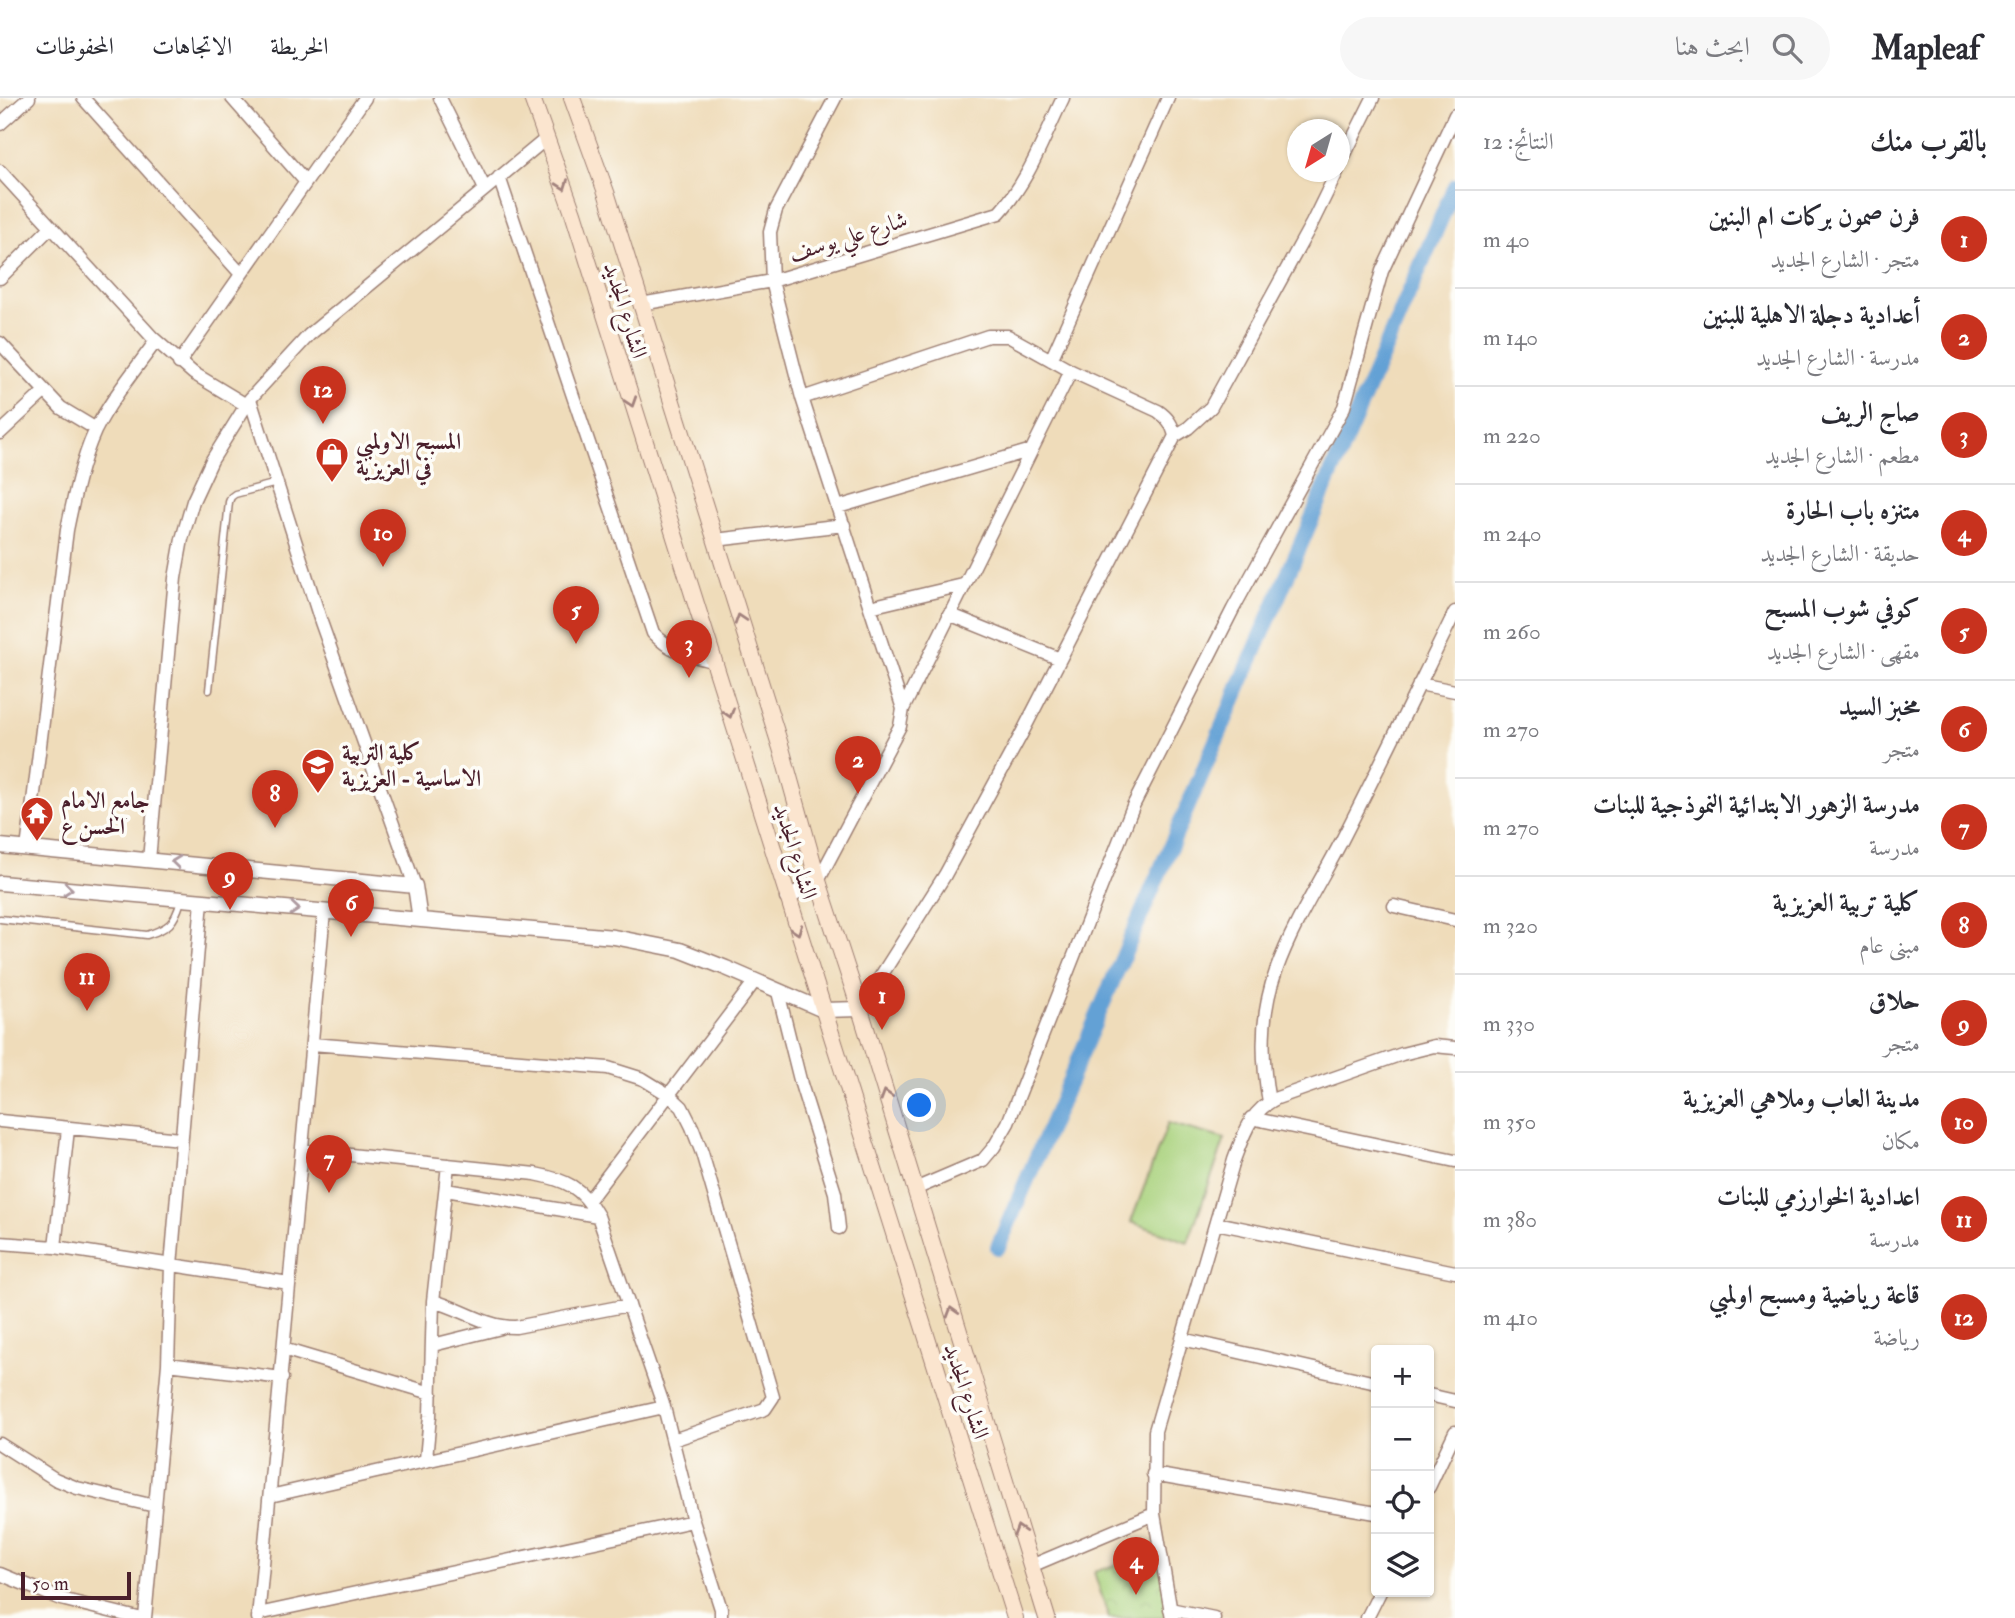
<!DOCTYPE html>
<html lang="ar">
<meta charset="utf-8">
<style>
:root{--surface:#fff;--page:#f7f7f7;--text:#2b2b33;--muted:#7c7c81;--line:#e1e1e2;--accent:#c8321e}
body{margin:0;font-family:"IM FELL Double Pica",Amiri,serif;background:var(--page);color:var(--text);direction:rtl}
.controls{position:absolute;right:21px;bottom:21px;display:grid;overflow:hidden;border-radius:7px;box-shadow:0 2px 5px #0004}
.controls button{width:63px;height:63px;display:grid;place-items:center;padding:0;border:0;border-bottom:2px solid var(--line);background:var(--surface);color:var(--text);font:35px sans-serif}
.compass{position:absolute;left:1287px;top:21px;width:63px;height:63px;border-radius:50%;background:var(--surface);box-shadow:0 2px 5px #0004;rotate:217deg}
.scale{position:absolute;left:21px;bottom:18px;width:110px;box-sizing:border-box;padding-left:7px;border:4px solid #4a1f2b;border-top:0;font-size:19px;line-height:24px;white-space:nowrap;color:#4a1f2b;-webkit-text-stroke:5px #fdfcf7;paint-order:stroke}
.you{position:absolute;left:920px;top:1008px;width:24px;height:24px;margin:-18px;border:5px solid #fff;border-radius:50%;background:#1a73e8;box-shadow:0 0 0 10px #1a73e833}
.badge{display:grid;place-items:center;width:46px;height:46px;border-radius:50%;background:var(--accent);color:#fff;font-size:23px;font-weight:700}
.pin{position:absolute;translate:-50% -58px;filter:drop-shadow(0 2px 4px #0008)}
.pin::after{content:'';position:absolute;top:37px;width:24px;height:21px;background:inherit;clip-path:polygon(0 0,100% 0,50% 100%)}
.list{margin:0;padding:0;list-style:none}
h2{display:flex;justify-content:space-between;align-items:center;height:91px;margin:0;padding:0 28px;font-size:30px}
h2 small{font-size:23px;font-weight:400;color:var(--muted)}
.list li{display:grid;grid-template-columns:46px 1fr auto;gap:21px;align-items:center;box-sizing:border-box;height:98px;padding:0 28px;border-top:2px solid var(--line)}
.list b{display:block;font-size:26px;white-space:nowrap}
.list p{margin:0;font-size:23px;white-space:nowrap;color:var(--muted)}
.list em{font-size:23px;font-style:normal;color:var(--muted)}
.icon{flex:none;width:38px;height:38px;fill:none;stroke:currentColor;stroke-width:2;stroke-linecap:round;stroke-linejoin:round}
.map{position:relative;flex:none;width:1455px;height:1520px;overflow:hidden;direction:ltr}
header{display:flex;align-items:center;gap:42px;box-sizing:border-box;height:98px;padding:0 35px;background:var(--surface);border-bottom:2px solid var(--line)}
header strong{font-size:33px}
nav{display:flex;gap:38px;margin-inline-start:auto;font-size:24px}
.search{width:490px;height:63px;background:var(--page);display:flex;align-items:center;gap:18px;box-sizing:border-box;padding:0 24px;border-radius:38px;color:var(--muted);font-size:26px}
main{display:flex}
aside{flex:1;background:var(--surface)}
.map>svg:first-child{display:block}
</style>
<header>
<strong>Mapleaf</strong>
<div class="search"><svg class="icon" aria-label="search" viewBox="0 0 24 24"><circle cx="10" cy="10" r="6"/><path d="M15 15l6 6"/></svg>ابحث هنا</div>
<nav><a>الخريطة</a><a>الاتجاهات</a><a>المحفوظات</a></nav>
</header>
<main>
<aside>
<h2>بالقرب منك<small>النتائج: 12</small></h2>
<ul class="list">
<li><span class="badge">1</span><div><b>فرن صمون بركات ام البنين</b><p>متجر · الشارع الجديد</p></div><em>40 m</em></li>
<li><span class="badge">2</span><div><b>أعدادية دجلة الاهلية للبنين</b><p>مدرسة · الشارع الجديد</p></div><em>140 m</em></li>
<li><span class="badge">3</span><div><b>صاج الريف</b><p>مطعم · الشارع الجديد</p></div><em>220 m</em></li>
<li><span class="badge">4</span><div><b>متنزه باب الحارة</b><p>حديقة · الشارع الجديد</p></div><em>240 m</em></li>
<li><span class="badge">5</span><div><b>كوفي شوب المسبح</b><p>مقهى · الشارع الجديد</p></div><em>260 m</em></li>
<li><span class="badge">6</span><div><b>مخبز السيد</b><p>متجر</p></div><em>270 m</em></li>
<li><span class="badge">7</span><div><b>مدرسة الزهور الابتدائية النموذجية للبنات</b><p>مدرسة</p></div><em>270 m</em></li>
<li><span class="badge">8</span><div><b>كلية تربية العزيزية</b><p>مبنى عام</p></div><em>320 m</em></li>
<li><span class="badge">9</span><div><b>حلاق</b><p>متجر</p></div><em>330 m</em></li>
<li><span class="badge">10</span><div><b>مدينة العاب وملاهي العزيزية</b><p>مكان</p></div><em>350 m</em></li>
<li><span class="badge">11</span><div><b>اعدادية الخوارزمي للبنات</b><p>مدرسة</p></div><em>380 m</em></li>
<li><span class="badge">12</span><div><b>قاعة رياضية ومسبح اولمبي</b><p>رياضة</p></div><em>410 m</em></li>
</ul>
</aside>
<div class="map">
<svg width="1455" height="1520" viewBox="0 0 1455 1520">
<defs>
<pattern id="park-crowns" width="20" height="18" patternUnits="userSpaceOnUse" patternTransform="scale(1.75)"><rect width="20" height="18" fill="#a8d17c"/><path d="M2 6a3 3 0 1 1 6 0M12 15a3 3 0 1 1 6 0" fill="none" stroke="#92b36b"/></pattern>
</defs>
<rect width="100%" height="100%" fill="#fdfcf7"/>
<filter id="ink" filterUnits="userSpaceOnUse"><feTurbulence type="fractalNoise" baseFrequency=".0143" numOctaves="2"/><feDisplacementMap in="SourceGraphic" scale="14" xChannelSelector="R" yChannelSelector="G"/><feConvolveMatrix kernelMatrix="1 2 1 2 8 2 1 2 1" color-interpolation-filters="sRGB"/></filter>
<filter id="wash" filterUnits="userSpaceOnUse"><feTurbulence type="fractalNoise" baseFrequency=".00686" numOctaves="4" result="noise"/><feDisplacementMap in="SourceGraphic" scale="28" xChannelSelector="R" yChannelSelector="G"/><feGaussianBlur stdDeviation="1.57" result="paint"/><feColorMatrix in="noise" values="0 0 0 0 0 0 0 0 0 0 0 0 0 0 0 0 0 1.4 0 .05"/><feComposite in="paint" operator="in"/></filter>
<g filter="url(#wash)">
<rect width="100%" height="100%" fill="#efdcba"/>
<!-- park -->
<path fill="url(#park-crowns)" stroke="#797854" stroke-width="2" d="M 1160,1452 L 1176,1520 L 1109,1520 L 1094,1474 Z"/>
<!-- garden -->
<path fill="#a8d17c" stroke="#797854" stroke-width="2" d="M 1168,1025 L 1225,1041 L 1188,1144 L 1131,1124 Z"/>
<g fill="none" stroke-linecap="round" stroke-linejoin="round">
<!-- canal -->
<path stroke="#64a1d5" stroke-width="16" d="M 998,1149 L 1455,88"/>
</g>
</g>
<g filter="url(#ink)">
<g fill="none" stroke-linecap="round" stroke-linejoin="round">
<defs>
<path id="service" d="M 209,592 L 229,404 L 231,399 L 235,396 L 277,385
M 0,821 L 147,837 C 169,830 174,826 181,803"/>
<path id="minor" d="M 83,0 L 241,176
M 232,0 L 306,84
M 440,0 L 485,91
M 835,0 L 776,112 L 770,134 L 772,183 L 999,115 C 1029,83 1044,39 1063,0
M 0,26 L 29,0
M 1339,68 L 1373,0
M 0,73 L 153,240 L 193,275 L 246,307
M 499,79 L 653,535 C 671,554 688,557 713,563
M 0,180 L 51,129
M 641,206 L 772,183 L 802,300 L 988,238 L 1008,238 L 1071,273 L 1158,313 C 1168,320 1172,326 1175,338 L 1022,635 L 945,777 L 860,911
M 0,245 L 61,310 L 96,331
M 1051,262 L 1168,0
M 179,265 L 365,0
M 802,300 L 903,611 L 900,628 L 818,783
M 250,301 L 321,524 L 415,788
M 0,335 L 44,294
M 1175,338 L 1188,330 L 1211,309 L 1312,125 L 1337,74
M 838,409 L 1032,352
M 715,442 L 844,427
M 870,509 L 963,487
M 949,516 L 1060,561
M 1419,586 L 1455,593
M 903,611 L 1071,273
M 27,751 L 67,432 C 74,398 81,364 95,333 C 111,301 135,272 156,243
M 149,762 L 175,480 L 182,441 L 193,403 L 212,362 L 250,301 L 309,237 L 547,40
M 1394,808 L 1455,822
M 778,894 L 801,986 L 835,1095 L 839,1130
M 312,946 L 608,970 L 643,981 L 669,997 L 682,1009 L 692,1029 L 702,1055 L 773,1299 L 765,1311 L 673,1342
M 1269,1004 C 1261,960 1260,916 1276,873 C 1292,828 1319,786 1341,744 C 1380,668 1417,591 1455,514
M 1251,1020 L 1455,1063
M 0,1023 L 180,1041
M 302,1052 L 535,1076 C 566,1082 582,1089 598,1118 L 664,1309 L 693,1423
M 448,1067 L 433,1203 C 461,1210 487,1230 516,1229 L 629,1207
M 915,1091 L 983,1062 L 994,1049 L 1008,1025 L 1133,708 L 1233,511 L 1344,309 L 1382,173 L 1455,17
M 446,1092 L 598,1118
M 589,1102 L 755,883
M 1216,1125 L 1455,1174
M 0,1145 L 55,1149 L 289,1185
M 55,1149 L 68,1031
M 1182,1241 L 1376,1285
M 433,1247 L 501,1230
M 283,1251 L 431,1295
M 168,1266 L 282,1280
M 1429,1297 L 1455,1303
M 0,1346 L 55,1381 L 77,1390 L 155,1408
M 426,1361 L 430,1318 L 433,1203
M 1153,1376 L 1376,1415
M 1429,1389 L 1455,1334
M 270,1398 L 664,1309
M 1154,1416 L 1172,1520
M 1031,1468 L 1154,1416 L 1155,1333 L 1234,1062 C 1244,1036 1250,1013 1277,1000 L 1402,956 L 1434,948 L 1455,950
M 0,1476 L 61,1501 L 138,1520
M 1170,1511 L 1214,1520
M 258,1516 L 693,1423 L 721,1511 L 721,1520
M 145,1520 L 168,1266 L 171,1168 L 202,803
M 258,1520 L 324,814
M 1367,1520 L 1380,1494"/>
<path id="tertiary" d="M 0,748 L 415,788 L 420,822
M 0,785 L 614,839 L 680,852 L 726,870 L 823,912 L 860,911
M 787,800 L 818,783"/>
<path id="secondary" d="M 532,0 L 573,115 L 1015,1520
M 572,0 L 607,97 L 781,650 L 818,783 L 860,911 L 1047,1520"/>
</defs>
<!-- service casing -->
<use href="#service" stroke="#9c7e72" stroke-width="9"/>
<!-- minor casing -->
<use href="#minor" stroke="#9c7e72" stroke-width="15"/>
<!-- tertiary casing -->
<use href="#tertiary" stroke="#9c7e72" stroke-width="17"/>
<!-- secondary casing -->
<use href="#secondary" stroke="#9c7e72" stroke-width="18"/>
<!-- service -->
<use href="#service" stroke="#fff" stroke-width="6"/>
<!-- minor -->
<use href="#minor" stroke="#fff" stroke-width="12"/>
<!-- tertiary -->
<use href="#tertiary" stroke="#fff" stroke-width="14"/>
<!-- secondary -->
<use href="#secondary" stroke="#fbe5cf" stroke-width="16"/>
</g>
<!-- one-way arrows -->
<defs><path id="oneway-chevron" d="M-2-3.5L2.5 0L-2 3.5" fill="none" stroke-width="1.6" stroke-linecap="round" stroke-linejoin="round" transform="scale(1.75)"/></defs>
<g stroke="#a2827d">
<use href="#oneway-chevron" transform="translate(563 87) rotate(70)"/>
<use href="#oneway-chevron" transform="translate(631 304) rotate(72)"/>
<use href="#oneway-chevron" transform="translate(740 521) rotate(-108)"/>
<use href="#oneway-chevron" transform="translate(729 615) rotate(73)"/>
<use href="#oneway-chevron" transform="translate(797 832) rotate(72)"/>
<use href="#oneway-chevron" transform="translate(886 997) rotate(-107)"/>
<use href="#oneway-chevron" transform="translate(952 1214) rotate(-107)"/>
<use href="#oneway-chevron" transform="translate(1019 1432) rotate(-107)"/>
</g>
<g stroke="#ae9aa0">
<use href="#oneway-chevron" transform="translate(176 764) rotate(-174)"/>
<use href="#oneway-chevron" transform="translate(68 791) rotate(5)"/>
<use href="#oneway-chevron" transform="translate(295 811) rotate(5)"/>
</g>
</g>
<!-- icons -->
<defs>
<symbol id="shop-pin" viewBox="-11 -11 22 30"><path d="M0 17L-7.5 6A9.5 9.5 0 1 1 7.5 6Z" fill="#c8321e" stroke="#fdfcf7"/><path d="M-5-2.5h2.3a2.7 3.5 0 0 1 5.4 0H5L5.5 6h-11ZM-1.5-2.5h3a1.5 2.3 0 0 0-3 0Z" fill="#fff"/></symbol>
<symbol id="university-pin" viewBox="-11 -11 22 30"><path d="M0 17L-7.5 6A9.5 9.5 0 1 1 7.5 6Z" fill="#c8321e" stroke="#fdfcf7"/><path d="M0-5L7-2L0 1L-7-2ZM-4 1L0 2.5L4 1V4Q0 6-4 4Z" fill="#fff"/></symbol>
<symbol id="temple-pin" viewBox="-11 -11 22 30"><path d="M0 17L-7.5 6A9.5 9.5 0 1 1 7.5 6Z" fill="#c8321e" stroke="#fdfcf7"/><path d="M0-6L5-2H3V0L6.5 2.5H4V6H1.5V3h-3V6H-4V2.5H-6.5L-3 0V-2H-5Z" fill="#fff"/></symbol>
</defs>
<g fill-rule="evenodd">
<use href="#shop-pin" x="313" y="337" width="38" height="52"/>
<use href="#university-pin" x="299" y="648" width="38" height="52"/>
<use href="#temple-pin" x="18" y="696" width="38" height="52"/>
</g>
<g text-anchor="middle" stroke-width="7" stroke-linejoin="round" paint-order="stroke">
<!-- street labels -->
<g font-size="23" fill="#4a1f2b" stroke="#fdfcf7">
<text transform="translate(848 138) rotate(-17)" y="8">شارع علي يوسف</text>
<text transform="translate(626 212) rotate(73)" y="8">الشارع الجديد</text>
<text transform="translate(796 753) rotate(73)" y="8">الشارع الجديد</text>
<text transform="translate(967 1293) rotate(72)" y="8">الشارع الجديد</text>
</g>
<!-- poi labels -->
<g font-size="23" font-weight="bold" fill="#4a1f2b" stroke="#fdfcf7" text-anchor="start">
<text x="356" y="351">المسبح الاولمبي<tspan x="356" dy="26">في العزيزية</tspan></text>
<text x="342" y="662">كلية التربية<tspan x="342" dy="26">الاساسية - العزيزية</tspan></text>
<text x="61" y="710">جامع الامام<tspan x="61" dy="26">الحسن ع</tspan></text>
</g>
</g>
</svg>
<div class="controls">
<button>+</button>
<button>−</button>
<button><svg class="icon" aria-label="locate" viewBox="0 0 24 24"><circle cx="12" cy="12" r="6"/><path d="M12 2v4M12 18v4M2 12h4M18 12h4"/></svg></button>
<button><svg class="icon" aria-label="layers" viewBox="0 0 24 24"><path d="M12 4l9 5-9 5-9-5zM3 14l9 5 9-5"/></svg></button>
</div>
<svg class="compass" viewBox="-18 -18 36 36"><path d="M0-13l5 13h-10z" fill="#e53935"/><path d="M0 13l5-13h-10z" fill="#7c7c81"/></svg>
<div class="scale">50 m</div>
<div class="you"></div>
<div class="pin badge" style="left:882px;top:932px">1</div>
<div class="pin badge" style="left:858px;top:696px">2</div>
<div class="pin badge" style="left:689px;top:580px">3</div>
<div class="pin badge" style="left:1136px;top:1497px">4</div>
<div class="pin badge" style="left:576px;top:546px">5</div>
<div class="pin badge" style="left:351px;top:839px">6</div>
<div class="pin badge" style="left:329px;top:1095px">7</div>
<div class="pin badge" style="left:275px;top:730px">8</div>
<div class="pin badge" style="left:230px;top:812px">9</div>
<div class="pin badge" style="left:383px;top:469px">10</div>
<div class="pin badge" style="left:87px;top:913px">11</div>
<div class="pin badge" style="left:323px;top:326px">12</div>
</div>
</main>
